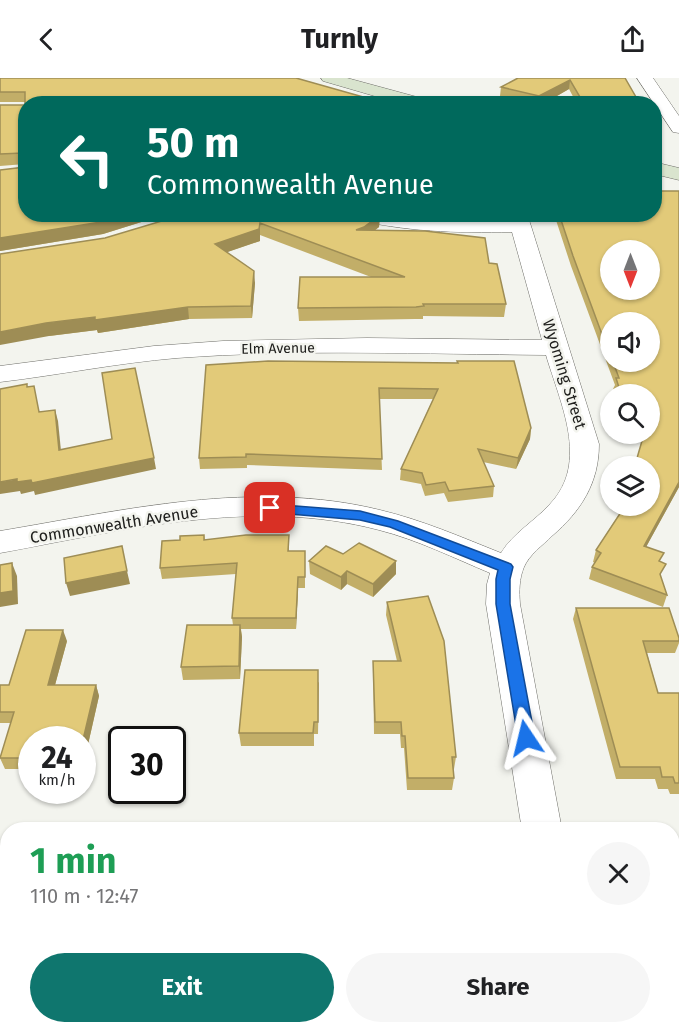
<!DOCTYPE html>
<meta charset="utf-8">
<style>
body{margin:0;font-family:"Fira Sans",sans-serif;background:#f6f6f6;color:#202124;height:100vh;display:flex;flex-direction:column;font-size:22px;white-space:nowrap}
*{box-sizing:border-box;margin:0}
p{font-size:20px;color:#757577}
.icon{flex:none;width:33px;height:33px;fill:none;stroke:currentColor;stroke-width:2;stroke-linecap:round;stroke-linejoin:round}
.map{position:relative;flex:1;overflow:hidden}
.drawer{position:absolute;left:0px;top:744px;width:680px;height:212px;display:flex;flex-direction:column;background:#fff;border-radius:24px 24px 0 0;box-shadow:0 2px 4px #0004}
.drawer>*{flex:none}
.banner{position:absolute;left:18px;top:18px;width:644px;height:126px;border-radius:24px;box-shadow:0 2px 4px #0004;background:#00695c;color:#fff;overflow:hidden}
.needle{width:39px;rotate:180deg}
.fabs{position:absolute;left:600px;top:162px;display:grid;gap:12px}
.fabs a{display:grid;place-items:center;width:60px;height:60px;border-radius:50%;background:#fff;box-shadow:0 2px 4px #0004;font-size:30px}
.speed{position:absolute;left:18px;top:648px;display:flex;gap:12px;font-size:30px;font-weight:700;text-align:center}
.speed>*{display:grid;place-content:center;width:78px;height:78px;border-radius:50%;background:#fff;box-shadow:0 2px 4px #0004;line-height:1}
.speed small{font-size:15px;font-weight:400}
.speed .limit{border:3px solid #111;border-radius:9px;background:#fff;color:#111}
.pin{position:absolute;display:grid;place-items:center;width:51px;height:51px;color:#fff;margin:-26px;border-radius:12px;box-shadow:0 3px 9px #0006}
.me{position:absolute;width:66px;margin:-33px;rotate:350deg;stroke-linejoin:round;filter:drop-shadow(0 0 4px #0008)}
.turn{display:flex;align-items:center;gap:21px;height:126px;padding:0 30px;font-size:27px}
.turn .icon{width:78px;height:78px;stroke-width:2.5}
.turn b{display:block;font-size:42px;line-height:51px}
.round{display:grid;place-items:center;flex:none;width:63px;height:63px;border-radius:32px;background:#f6f6f6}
.overview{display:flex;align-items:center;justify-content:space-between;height:102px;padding:0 30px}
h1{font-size:36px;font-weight:700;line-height:45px;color:#1e9e55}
.button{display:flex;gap:12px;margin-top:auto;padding:12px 30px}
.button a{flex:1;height:69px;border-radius:36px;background:#0f766e;color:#fff;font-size:24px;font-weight:700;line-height:69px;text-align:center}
.button a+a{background:#f6f6f6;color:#202124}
header{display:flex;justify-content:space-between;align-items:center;height:78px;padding:0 30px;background:#fff;font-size:27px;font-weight:700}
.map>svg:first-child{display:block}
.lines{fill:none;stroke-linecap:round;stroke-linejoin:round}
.minor-casing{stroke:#6e6e69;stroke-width:1}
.tertiary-casing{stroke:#6e6e69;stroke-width:1}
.secondary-casing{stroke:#6e6e69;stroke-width:1}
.minor{fill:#fff;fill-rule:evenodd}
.tertiary{fill:#fff;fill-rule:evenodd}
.secondary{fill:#d9e4ce;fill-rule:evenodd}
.wall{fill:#c2ae68;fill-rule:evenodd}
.shaded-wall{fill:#9e8d55}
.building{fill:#e2ca79;stroke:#9e8d55;stroke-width:1.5;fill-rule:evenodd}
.route{fill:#1a73e8;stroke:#114b97;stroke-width:1.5}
.labels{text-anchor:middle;stroke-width:5;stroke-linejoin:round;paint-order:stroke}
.far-street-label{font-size:14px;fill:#20201e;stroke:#f3f4ee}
.street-label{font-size:16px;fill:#20201e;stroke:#f3f4ee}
</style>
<header><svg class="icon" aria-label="back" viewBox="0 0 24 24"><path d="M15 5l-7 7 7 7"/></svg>Turnly<svg class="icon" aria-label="share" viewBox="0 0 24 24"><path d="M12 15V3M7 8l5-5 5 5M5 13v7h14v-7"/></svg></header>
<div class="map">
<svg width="679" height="955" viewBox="0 0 679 955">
<rect width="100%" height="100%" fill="#f3f4ee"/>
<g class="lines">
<g class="minor-casing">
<g id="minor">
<polygon points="637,0 653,0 679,38 679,55 673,54"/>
<path d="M347,136H385L438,142H509L507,136H527L531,148L599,366C599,405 581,433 552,458C543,467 529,477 524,489C519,501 519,513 520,526L562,752H522L486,526L487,506L490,495C454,480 418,462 379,452C254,419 124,452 0,475V453C125,432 254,401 380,432C422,442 461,459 501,475C513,455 535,443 550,426C590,384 560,325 546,277C423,276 299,271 177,280C117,285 59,297 0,304V288L154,268L223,263L367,260L542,262L512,154C457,155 404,154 350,140Z"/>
<polygon points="53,948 101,948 100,955 52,955"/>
</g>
</g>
<g class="tertiary-casing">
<g id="tertiary">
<rect x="0" y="772" width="8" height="42"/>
<rect x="672" y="776" width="7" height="42"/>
</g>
</g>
<g class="secondary-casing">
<g id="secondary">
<polygon points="321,0 347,0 428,22 430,26 402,26 323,3"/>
<polygon points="654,84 679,90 679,102 654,96"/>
</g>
</g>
<use href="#minor" class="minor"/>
<use href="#tertiary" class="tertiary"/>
<use href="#secondary" class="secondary"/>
</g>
<g class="wall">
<polygon points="0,0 296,0 388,26 26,26 26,136 167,136 103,156 0,173 0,92 25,89 25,86 0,88 0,27 25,27 25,24 0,24"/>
<polygon points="518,0 625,0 640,26 577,26 569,11 543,26 528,26 500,18 501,9"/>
<path d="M679,113V409L646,469L661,484V499L667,517L663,529L589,501L592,489L595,485L593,484L596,472L650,388H635L644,356H635H650V316H615L613,311L615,307L571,188L554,136H654ZM610,244L650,284H610Z"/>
<polygon points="185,136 380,137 379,149 375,152 489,185 506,226 504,239 423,238 423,241 415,241 299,243 298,230 371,199 260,157 260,163 227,174 255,205 252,240 189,241 98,255 97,252 49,258 105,160"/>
<polygon points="457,283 531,350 530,361 516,391 483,384 494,408 493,419 448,424 444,415 425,418 421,406 400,402 401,391 433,321 379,321 382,392 247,387 247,390 200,391 199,380 206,287 457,285"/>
<polygon points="204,457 205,462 289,457 289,473 305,473 305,510 298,510 296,551 241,551 242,559 240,601 183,602 181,589 233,547 232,540 236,496 162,501 160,490 180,462"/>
<polygon points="343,476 396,496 373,519 347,506 341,512 310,496 309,483"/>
<polygon points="387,524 456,679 454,691 453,691 454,700 452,712 407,712 404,670 401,670 400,656 374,656 373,583 397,583 386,537"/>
<polygon points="576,530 679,560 679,565 675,575 647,575 658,615 679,615 679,716 670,716 668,711 658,711 655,701 616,701 573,541"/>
<polygon points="67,563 55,607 96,607 99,618 82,693 82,662 32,662 32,691 5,691 0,680 11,645 0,645 0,607 9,607"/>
<polygon points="319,604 318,656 314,656 314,668 241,668 239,655"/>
<polygon points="659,948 672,948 679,955 660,955"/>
</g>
<g class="shaded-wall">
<polygon points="570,2 569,11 543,26 538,26 539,18"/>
<polygon points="126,136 167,136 103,156 0,173 0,160"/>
<polygon points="380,137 379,149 364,161 356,152"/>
<polygon points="260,145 260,163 216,178 215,166"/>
<polygon points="254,193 255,205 252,240 251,228"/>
<polygon points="188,229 189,241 98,255 97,252 49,258 0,267 0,254 46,245"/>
<polygon points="55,332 58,343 62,383 59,372"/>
<polygon points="531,350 530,361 516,391 518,380"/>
<polygon points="154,380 156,391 35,417 34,413 21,416 20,413 0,416 0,404"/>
<polygon points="679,404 679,409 640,480 644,468"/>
<polygon points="396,483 396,496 373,519 373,506"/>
<polygon points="12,485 17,498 18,526 0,529 0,515"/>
<polygon points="127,493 130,506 70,518 66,505"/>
<polygon points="347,493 347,506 341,512 341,499"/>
<polygon points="298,499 298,510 296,551 296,540"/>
<polygon points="240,547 242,559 240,601 239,588"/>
<polygon points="63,552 67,563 52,618 48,607"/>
<polygon points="96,607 99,618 82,693 82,666"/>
</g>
<g class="building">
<polygon points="0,0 296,0 388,26 26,26 26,77 23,75 0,76 0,27 25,27 25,14 0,14"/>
<polygon points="518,0 625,0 640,26 584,26 570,2 539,18 501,9"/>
<polygon points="26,82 26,136 126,136 101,144 0,160 0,92 25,89"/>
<path d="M654,113H679V404L644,468L664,475L659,483L666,486L660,496L667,517L592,489L601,475L596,472L625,428H650V388H640L635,387L644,356H650V316H621L616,300H619L613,284H650V244H610V278L573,178L559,136H654ZM610,172H650V212H610Z"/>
<polygon points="185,136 379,136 380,137 364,149 356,152 425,153 485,160 489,185 497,186 506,226 423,226 424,228 416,229 298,230 300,199 405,199 260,145 259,151 215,166 254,193 251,228 188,229 95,242 95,239 46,245 0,254 0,176 105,160"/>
<polygon points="268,283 458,285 457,283 514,283 531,350 518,380 478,371 494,408 449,413 445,404 426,407 422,395 401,391 438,311 379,310 382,381 246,376 246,379 199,380 206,287"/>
<polygon points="135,290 154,380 32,405 31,402 17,404 17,401 0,404 0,311 27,306 27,309 34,308 39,334 55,332 59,372 112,361 102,295"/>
<polygon points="204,457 204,462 246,457 289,457 288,473 305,473 305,499 298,499 296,540 232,540 237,485 160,490 162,463 180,462 180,458"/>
<polygon points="359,465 396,483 373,506 347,493 341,499 309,483 326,468 343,476"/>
<polygon points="122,468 127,493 66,505 64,480"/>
<polygon points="12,485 13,513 0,515 0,487"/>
<polygon points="428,518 444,563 456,679 452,679 454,700 408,700 405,658 402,658 401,644 375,644 373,583 401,583 387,524"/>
<polygon points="576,530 669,530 679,560 679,563 643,563 658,615 679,615 679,705 675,705 673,699 662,699 660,689 620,689"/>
<polygon points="187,547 240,547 239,588 181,589"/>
<polygon points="26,552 63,552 48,607 96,607 82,666 82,662 32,662 32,680 0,680 14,634 0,634 0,607 9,607"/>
<polygon points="245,592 318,592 318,644 314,644 313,655 239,655"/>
<polygon points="672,895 679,895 679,955 669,955 667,948 672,948"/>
<polygon points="182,948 432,948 433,955 182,955"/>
</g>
<polygon class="route" points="270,426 360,433 398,443 511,486 513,489 510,501 510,526 535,660 532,665 526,667 521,665 518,660 496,526 496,501 498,492 390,449 360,442 266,434 264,430 266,427"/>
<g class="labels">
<g class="far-street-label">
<text transform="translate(278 270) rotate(-1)" y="5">Elm Avenue</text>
</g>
<g class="street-label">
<text transform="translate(565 296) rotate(73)" y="6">Wyoming Street</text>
<text transform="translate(114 446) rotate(-9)" y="6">Commonwealth Avenue</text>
</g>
</g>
</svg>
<div class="fabs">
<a><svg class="needle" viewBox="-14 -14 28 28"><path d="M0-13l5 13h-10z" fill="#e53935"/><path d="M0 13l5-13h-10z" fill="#757577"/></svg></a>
<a><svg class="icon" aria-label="sound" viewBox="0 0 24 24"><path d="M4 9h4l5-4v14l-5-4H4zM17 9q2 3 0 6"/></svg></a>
<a><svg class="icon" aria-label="search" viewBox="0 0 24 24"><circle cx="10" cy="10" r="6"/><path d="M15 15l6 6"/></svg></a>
<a><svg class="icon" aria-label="layers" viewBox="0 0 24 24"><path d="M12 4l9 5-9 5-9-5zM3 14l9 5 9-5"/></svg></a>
</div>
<div class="speed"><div>24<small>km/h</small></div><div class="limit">30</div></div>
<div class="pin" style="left:270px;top:430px;background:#d93025"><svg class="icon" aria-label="arrive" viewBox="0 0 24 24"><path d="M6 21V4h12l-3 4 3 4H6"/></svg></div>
<svg class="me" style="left:526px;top:660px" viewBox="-20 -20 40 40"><path d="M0-17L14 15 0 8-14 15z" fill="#1a73e8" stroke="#fff" stroke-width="4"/></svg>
<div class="banner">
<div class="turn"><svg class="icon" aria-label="left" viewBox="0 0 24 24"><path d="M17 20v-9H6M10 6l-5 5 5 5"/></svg><div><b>50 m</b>Commonwealth Avenue</div></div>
</div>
<section class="drawer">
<div class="overview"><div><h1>1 min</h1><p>110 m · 12:47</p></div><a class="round"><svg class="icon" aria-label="close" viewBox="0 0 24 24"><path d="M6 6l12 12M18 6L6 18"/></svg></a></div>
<div class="button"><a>Exit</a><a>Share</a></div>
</section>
</div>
